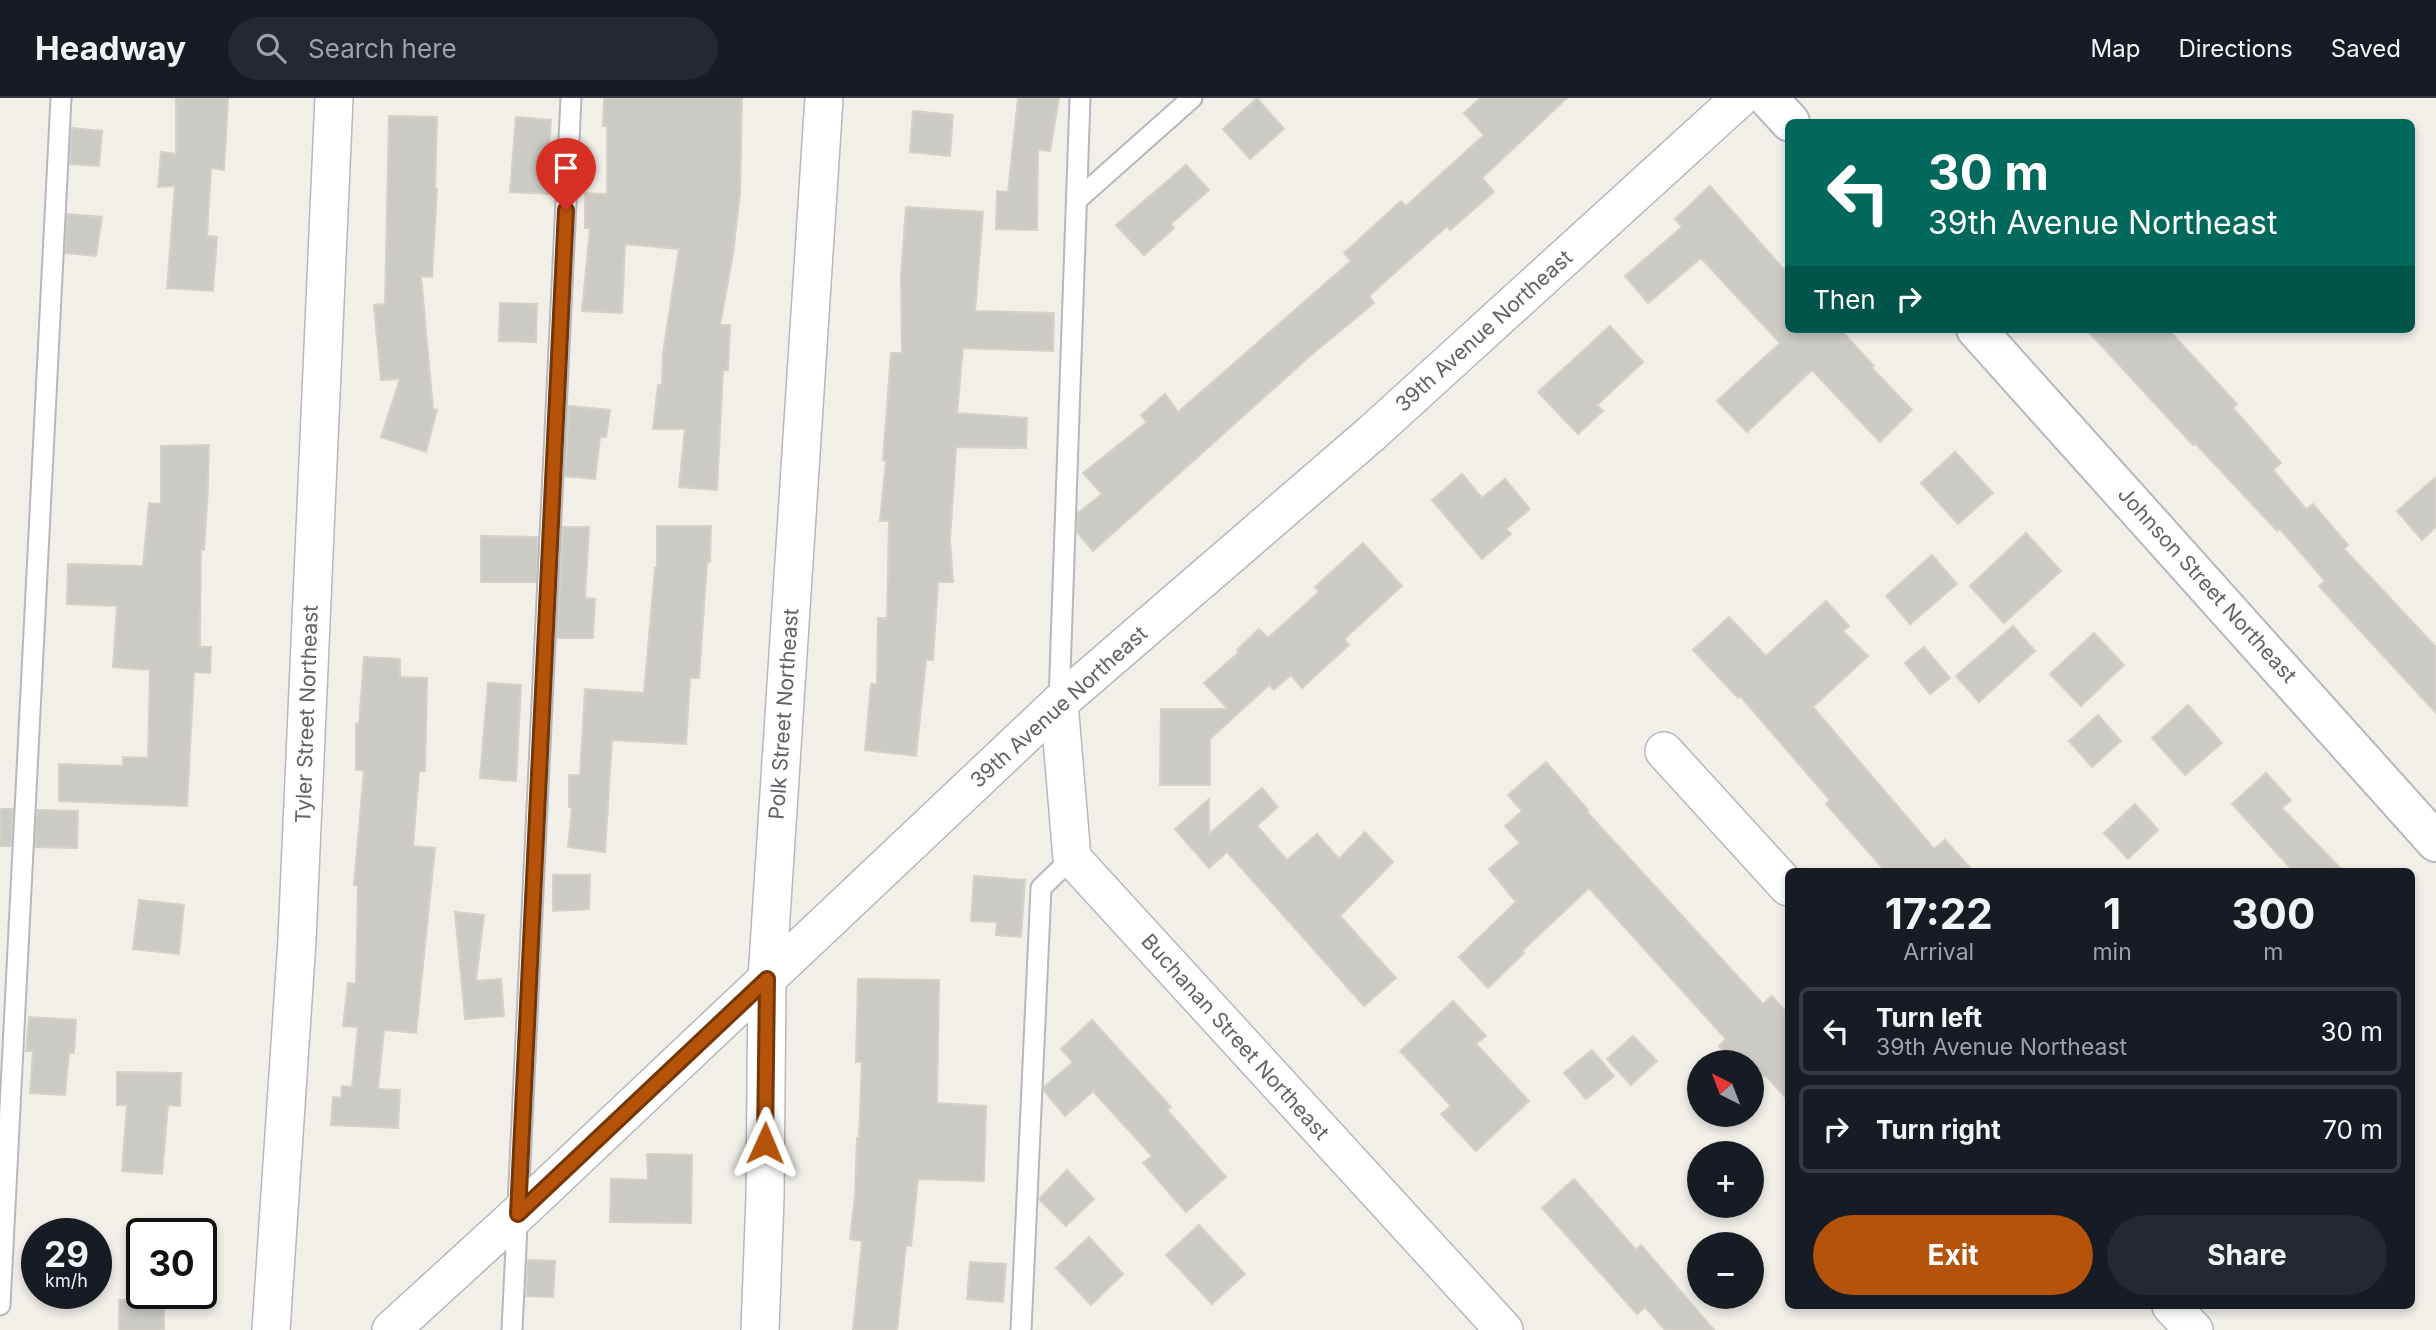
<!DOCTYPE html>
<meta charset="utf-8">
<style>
body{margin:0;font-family:Inter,sans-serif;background:#242831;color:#f1f3f6;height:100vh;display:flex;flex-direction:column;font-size:26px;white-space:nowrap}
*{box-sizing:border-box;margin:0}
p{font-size:23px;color:#9ea1a6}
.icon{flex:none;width:38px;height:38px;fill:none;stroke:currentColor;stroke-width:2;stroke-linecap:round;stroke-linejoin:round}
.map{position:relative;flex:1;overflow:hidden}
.panel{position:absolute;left:1785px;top:770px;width:630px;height:441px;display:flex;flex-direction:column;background:#171b24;border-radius:10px;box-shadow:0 4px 10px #0003}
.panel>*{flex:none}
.top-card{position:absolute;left:1785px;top:21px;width:630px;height:214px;border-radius:10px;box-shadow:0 4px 10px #0003;background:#00695c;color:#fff;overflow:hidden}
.needle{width:46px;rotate:318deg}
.fabs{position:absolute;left:1687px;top:952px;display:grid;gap:14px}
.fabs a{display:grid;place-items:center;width:77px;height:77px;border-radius:50%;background:#171b24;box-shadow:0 4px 10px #0003;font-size:35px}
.speed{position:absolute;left:21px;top:1120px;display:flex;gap:14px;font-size:35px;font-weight:700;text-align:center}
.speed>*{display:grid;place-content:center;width:91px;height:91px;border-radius:50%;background:#171b24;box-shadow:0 4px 10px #0003;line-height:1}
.speed small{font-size:18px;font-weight:400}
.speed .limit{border:4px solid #111;border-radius:10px;background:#fff;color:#111}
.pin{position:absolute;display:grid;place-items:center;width:60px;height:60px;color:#fff;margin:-72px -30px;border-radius:50% 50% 50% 0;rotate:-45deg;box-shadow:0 0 7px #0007}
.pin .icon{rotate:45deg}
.me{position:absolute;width:77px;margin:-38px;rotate:1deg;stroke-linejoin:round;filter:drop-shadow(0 0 5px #0008)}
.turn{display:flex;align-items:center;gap:24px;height:147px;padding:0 28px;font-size:32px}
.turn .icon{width:91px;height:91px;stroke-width:2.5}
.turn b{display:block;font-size:49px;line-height:60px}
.then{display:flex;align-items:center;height:66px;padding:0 28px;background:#0003;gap:14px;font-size:26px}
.eta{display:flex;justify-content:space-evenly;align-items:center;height:119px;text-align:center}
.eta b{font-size:42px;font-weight:700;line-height:49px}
.cta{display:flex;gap:14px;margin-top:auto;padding:14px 28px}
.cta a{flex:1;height:80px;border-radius:42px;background:#b45309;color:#fff;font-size:28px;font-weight:700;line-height:80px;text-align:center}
.cta a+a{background:#242831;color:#f1f3f6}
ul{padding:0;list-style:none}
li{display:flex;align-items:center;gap:21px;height:88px;margin:0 14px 10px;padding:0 14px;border:4px solid #363941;border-radius:10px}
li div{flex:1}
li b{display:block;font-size:26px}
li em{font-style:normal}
header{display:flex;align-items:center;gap:42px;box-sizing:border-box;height:98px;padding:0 35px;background:#171b24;border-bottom:2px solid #363941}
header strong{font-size:33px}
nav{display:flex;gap:38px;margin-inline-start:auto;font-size:24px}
.search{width:490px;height:63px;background:#242831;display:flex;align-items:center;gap:18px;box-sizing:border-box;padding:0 24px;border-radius:38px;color:#9ea1a6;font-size:26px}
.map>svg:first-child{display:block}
.building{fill:#cccac5;stroke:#d6d1c6;stroke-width:2}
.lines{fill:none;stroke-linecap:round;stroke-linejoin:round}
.service-casing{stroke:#b5b8bc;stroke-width:23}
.minor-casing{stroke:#b5b8bc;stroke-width:40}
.tertiary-casing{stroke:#b5b8bc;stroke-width:42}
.service{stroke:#fff;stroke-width:19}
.minor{stroke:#fff;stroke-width:37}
.tertiary{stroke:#fff;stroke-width:38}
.route-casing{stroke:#753606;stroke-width:18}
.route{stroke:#b45309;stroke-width:12}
.labels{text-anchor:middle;stroke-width:5;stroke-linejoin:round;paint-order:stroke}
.street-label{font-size:21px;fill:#5f6368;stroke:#fff}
</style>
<header>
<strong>Headway</strong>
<div class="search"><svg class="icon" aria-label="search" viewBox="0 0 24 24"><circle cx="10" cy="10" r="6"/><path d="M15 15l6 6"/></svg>Search here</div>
<nav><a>Map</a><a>Directions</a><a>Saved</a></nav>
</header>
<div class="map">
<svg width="2436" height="1232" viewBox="0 0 2436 1232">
<rect width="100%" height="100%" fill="#f1efe8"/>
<g class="building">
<polygon points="176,0 228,0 224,72 211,70 207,138 217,139 213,193 167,190 175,88 158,89 161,54 176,56"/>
<polygon points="604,0 742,0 740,95 733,156 720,227 730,227 728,272 723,272 717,392 679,389 685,331 653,331 658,287 662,287 663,255 679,151 625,146 622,215 582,213 590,130 585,130 585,95 607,96 607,28 603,28"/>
<polygon points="1018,0 1059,0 1050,53 1038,52 1037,132 996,131 997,93 1008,94"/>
<polygon points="1257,0 1284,31 1250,61 1223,31"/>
<polygon points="1480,0 1567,0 1482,80 1494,94 1450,132 1447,128 1369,198 1374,205 1310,258 1093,453 1077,434 1078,415 1102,396 1083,375 1147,324 1141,317 1165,296 1178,314 1351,163 1344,155 1401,103 1406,108 1484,37 1464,15"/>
<polygon points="913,13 953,17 950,58 910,54"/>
<polygon points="389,18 437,19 435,91 437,91 432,179 421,178 433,311 437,312 426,354 381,339 400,281 381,282 374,207 385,206"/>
<polygon points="516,19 551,22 548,65 549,65 549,96 510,94"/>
<polygon points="72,30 102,33 99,68 70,66"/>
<polygon points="1186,67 1209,92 1171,126 1174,130 1144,157 1116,127"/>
<polygon points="1710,88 1788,176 1788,231 1840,231 1874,268 1872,270 1912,312 1880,344 1812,272 1747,334 1717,303 1780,245 1701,160 1648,205 1625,178 1682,129 1675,121"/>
<polygon points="906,109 983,114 975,213 1054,215 1053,253 963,250 957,315 1027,320 1026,350 956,349 950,442 953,484 938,484 933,562 926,562 916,658 865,652 871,586 877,586 878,520 887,520 889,423 880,423 886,362 883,362 891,255 902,255 901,178"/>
<polygon points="67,116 102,119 96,158 65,155"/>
<polygon points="500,205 537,206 536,244 499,243"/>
<polygon points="1610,228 1643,264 1597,307 1603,313 1578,336 1538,294"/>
<polygon points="2086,231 2168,231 2237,306 2233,310 2281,365 2273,372 2306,411 2313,406 2348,447 2344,451 2436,549 2436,615 2319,488 2325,483 2280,431 2277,433 2195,345 2193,347"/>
<polygon points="569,308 610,312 606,339 600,339 595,381 565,378"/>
<polygon points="209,347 208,390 204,452 201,452 200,532 200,549 211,549 210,575 194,574 187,708 59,703 59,666 123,668 123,659 148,660 150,572 113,569 117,508 67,506 68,466 143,468 149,405 161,406 161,348"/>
<polygon points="1955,354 1993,395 1958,426 1921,385"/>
<polygon points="1462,376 1482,400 1505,381 1530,411 1506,431 1511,436 1482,461 1432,402"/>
<polygon points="2436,379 2436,429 2422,442 2397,413"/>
<polygon points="657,428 711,428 710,464 707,464 699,580 690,580 686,646 612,642 605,754 568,749 572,709 569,709 569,677 580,677 585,591 644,595 655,470 657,470"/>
<polygon points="563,429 589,429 585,500 595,501 593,540 557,540"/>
<polygon points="2026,435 2061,473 2004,525 1970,488"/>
<polygon points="481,438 538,439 536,484 481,484"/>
<polygon points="1363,445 1402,488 1344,541 1349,547 1302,590 1291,577 1274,592 1269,587 1210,641 1210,687 1160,687 1161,611 1228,611 1204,585 1239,554 1237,552 1259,531 1268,540 1319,494 1315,489"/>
<polygon points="1932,457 1957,486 1910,526 1886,498"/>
<polygon points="1826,503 1849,528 1843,533 1868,558 1813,609 1934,751 1945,742 1974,774 1886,774 1826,706 1830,702 1740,598 1738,600 1693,552 1729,519 1766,558"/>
<polygon points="2013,528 2035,553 1979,604 1956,578"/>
<polygon points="2094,535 2124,567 2081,608 2050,576"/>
<polygon points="1924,549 1950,580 1930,596 1905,565"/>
<polygon points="364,559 400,561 400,579 427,580 425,673 419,673 413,748 435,750 416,935 384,932 378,991 400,992 398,1030 331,1027 333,999 341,1000 342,988 352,989 358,929 343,928 348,885 356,886 358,787 354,787 364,672 356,672 356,626 359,626"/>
<polygon points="488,585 521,587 516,683 480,680"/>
<polygon points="2188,607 2222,645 2185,677 2152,640"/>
<polygon points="2098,617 2121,643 2092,669 2069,643"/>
<polygon points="1546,664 1588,712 1587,714 1763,906 1772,898 1788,916 1788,1002 1765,977 1752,990 1752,964 1734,964 1719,948 1726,941 1589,790 1522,853 1524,855 1488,890 1459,859 1516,804 1489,771 1520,745 1505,728 1522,713 1508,697"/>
<polygon points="2266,675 2291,702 2282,710 2344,774 2294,774 2232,706"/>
<polygon points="1262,690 1278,709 1257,728 1287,762 1317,736 1339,761 1365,734 1393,764 1340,818 1396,880 1364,908 1227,754 1209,770 1175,731 1209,701 1209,736"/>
<polygon points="2135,706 2158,732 2128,761 2104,735"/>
<polygon points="0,711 13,711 11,748 0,748"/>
<polygon points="37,712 78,713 77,750 35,749"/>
<polygon points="553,777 590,777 589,811 553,813"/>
<polygon points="974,778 1025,782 1021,839 996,837 997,824 971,823"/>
<polygon points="139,802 184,807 179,856 133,851"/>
<polygon points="455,814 484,817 476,883 501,881 504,918 465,921"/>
<polygon points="858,881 939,882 937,1005 986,1008 984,1083 918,1081 911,1148 906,1147 897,1232 853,1232 862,1143 850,1141 855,1097 857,1040 859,1040 862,964 856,964"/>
<polygon points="1453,903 1486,938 1476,946 1529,1003 1476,1053 1441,1016 1451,1008 1400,953"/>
<polygon points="29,919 76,922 74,955 69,955 65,997 30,995 33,953 26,953"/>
<polygon points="1092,922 1171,1009 1167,1012 1226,1079 1186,1114 1143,1065 1152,1058 1093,993 1065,1018 1044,993 1044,989 1073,964 1061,951"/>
<polygon points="1633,938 1657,963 1631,987 1607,961"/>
<polygon points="1592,952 1614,978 1586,1001 1564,975"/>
<polygon points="117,974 181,975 180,1008 168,1007 162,1076 122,1073 127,1007 117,1007"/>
<polygon points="647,1056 692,1057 691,1125 610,1124 611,1081 648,1082"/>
<polygon points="1067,1072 1094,1101 1066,1128 1039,1101"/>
<polygon points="1574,1081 1636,1152 1641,1147 1714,1232 1665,1232 1645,1209 1637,1216 1542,1110"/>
<polygon points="1199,1127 1245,1176 1212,1206 1166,1157"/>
<polygon points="1089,1139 1123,1176 1091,1207 1056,1170"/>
<polygon points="528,1162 555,1163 553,1199 526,1198"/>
<polygon points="970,1164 1006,1166 1003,1204 967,1201"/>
<rect x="119" y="1202" width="45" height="30"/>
</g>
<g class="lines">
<g class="service-casing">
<g id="service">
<polyline points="1077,102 1192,0"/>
<polyline points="1059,604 1080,0"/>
<polyline points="0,1207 61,0"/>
<polyline points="512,1232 571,0"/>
<polyline points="1021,1232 1041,790 1072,760"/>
</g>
</g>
<g class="minor-casing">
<g id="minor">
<polyline points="1059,605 1072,760 1504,1232"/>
<polyline points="1664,653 1788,789"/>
<polyline points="2171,1208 2194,1232"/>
<polyline points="271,1232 297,842 334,0"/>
<polyline points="391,1232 518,1116 1059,605 1372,335 1740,0"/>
<polyline points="760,1232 765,1099 767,881 824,0"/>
</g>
</g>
<g class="tertiary-casing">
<g id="tertiary">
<polyline points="1768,0 1790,24"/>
<polyline points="1976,231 2436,744"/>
</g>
</g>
<use href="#service" class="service"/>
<use href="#minor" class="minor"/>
<use href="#tertiary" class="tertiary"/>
</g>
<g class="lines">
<g class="route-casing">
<polyline id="route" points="566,112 518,1116 767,881 765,1045"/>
</g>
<use href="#route" class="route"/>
</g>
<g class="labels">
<g class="street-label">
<text transform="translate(1484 233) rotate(-42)" y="7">39th Avenue Northeast</text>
<text transform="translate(2207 487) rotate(48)" y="7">Johnson Street Northeast</text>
<text transform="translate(1059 609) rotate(-42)" y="7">39th Avenue Northeast</text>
<text transform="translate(307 616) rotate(-88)" y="7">Tyler Street Northeast</text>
<text transform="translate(784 616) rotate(-86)" y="7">Polk Street Northeast</text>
<text transform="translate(1235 939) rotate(48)" y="7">Buchanan Street Northeast</text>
</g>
</g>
</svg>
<div class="fabs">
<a><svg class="needle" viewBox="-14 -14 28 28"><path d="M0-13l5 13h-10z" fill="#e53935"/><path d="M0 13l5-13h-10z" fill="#9ea1a6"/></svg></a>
<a>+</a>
<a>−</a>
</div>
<div class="speed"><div>29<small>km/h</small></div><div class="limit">30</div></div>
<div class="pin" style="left:566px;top:112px;background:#d93025"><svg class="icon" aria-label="arrive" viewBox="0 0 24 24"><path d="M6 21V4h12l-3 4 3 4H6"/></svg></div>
<svg class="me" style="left:765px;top:1045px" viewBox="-20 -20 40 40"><path d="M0-17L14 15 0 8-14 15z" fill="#b45309" stroke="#fff" stroke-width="4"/></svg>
<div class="top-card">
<div class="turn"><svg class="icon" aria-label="left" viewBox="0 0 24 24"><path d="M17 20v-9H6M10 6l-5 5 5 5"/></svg><div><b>30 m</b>39th Avenue Northeast</div></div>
<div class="then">Then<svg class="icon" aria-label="right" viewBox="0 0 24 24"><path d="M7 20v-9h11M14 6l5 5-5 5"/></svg></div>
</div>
<section class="panel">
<div class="eta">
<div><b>17:22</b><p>Arrival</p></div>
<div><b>1</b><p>min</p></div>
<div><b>300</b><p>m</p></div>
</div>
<ul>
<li><svg class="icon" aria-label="left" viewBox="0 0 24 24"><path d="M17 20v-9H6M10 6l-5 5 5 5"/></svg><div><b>Turn left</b><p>39th Avenue Northeast</p></div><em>30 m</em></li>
<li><svg class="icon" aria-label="right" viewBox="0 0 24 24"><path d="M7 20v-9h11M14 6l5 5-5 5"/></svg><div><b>Turn right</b></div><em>70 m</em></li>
</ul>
<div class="cta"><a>Exit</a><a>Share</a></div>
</section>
</div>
